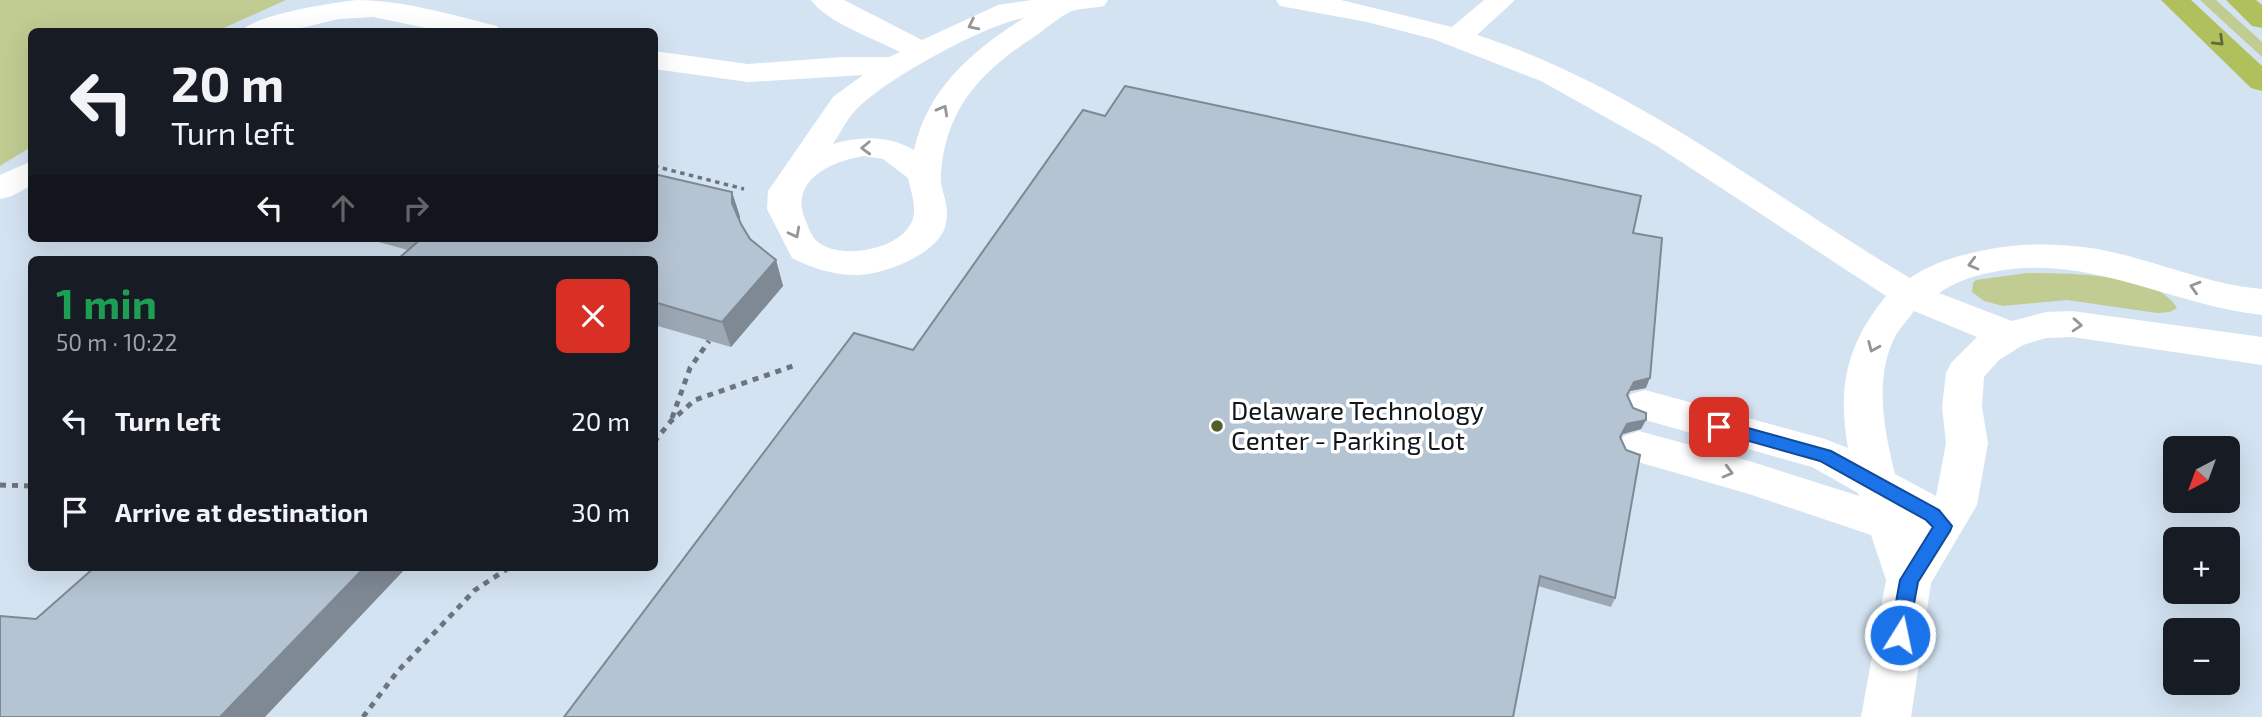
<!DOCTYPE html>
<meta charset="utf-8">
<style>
body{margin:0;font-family:"Exo 2",sans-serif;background:#20242c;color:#f1f3f6;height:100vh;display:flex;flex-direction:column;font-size:26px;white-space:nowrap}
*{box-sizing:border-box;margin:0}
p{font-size:23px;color:#9ea1a6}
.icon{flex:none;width:38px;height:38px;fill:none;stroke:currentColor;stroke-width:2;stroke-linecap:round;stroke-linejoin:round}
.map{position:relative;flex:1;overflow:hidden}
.panel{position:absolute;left:28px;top:256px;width:630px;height:315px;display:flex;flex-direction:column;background:#171b24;border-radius:10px;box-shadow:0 7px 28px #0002}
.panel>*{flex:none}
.top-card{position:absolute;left:28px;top:28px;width:630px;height:214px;border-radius:10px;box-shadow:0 7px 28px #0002;background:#171b24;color:#f1f3f6;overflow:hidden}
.needle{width:46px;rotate:221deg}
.tools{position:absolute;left:2163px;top:436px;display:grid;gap:14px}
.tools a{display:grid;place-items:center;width:77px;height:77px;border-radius:10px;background:#171b24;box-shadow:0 7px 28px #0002;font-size:35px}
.pin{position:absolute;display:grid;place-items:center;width:60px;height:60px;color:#fff;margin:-30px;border-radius:14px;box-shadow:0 4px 10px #0006}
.me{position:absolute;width:77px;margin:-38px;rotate:10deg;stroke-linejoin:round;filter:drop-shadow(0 0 5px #0008)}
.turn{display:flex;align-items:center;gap:24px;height:147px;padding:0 28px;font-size:32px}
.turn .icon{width:91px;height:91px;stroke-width:2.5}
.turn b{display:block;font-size:49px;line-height:60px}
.lanes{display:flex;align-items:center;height:66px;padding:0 28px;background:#0003;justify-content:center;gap:35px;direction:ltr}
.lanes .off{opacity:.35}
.round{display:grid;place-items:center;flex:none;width:74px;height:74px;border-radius:10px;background:#20242c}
.summary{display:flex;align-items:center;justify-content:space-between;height:119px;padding:0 28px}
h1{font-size:42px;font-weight:700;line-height:52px;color:#1e9e55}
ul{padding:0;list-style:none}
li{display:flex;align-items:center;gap:21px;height:91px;padding:0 28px}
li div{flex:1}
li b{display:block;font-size:26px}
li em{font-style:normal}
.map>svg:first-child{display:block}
.green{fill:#c1cc93}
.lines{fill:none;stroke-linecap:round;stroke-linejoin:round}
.path-far1{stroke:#6c757f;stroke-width:3.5;stroke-dasharray:4.5 4.5;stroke-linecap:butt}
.path{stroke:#6c757f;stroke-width:5;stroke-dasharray:6 6;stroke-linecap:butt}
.minor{fill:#fff;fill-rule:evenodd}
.highway{fill:#afc05c;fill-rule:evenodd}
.wall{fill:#9ca9b5}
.shaded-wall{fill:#7f8994}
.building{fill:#b5c4d3;stroke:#7f8994;stroke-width:2}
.oneway{stroke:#949698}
.oneway2{stroke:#606b3c}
.route{fill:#1a73e8;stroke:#114b97;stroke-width:2}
.poi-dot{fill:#545d2c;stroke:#fff;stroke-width:2.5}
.labels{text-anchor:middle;stroke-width:7;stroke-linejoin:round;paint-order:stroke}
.poi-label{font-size:26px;fill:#11161b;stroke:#fff;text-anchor:start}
</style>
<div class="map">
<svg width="2262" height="717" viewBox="0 0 2262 717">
<rect width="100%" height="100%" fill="#d4e3f2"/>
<g class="green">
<polygon points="0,0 286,0 217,31 32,32 31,147 0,166"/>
<polygon points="2200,0 2216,0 2262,42 2262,57"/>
<path d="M2027,273C2061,273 2160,273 2177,308L2170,312L2157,313L2067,300L2003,306L1984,301L1972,292L1973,283L1976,280Z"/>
</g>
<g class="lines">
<polyline class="path-far1" points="654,166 744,189"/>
<g class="path">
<polyline points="672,418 690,368 709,341"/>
<polyline points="654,442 671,421 695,400 793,366"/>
<polyline points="0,485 32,486"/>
<polyline points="363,717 397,672 475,590 510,567"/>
</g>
<g class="minor">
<path d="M356,0C403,0 452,15 497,26L501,32H445L373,17L339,19L284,32H241C253,14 334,3 356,0Z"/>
<path d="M811,0H844L922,40L998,5L1032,0H1108L1104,6C1094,8 1082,8 1072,11C1060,16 1048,27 1037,35C984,69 946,106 941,173C939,194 953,205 944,230C933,256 879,277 852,275C830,274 812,268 792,258L767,209L768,191L833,97L863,75L748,82L654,69V51L748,64L843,57H889L900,52C875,39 826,22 811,0ZM1024,18C972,51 928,88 914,150C888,135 860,136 833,144C840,133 846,121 854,112C878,83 987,23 1024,18ZM864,156L883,159L908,178C911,193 919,211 910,225C896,250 840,260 818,242C811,237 808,226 805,219C789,180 832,161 864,156Z"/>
<path d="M1276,0H1341L1452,27L1484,0H1515L1477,35C1636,86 1768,194 1910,278C1932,263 1959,255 1985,250C2020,243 2055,243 2091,248C2149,257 2203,284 2262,289V315C2170,305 2088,253 1994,272C1975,275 1955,282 1939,293L2012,321L2046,312L2072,311L2262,337V365L2072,337L2046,338L2023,345L1999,360L1984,377L1982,407L1988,443L1977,505L1931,583L1911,717H1861L1886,580L1871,535L1749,494L1624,458L1618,447L1624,436L1639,431L1749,461L1859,496L1858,493L1812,467L1631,416L1625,405L1631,394L1645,390L1825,439L1848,448C1837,386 1847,344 1886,296L1657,146L1541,81L1433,39L1367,22L1280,6ZM1914,311L1977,337L1951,363L1946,373L1942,407L1946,443L1936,496L1895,474C1884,430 1873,375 1897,333C1902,326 1909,318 1914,311Z"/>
<polygon points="32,161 32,185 12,196 0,199 0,175"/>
</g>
<g class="highway">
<polygon points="2161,0 2191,0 2262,66 2262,91 2251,88"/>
<polygon points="2226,0 2256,0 2262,5 2262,28 2252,26"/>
</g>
</g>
<g class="wall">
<polygon points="1105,116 1633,233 1646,388 1630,391 1627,396 1633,408 1646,420 1641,429 1623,434 1620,438 1615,598 1611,607 1538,586 913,350"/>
<polygon points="732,192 740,217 740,222 750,239 776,260 783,286 731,347 654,325 654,259 408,250 364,238 654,238"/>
</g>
<g class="shaded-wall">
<polygon points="732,192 740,217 740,228 732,203"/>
<polygon points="776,260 783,286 731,347 722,322"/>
<polygon points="1650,378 1646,388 1630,391 1623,404 1634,382"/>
<polygon points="1646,420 1641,429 1623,434 1616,446 1627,424"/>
<polygon points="365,567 407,567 265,717 220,717"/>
</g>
<g class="building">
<polygon points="1125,86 1641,196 1633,233 1662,238 1650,378 1634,382 1627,395 1633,408 1646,413 1646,420 1627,424 1620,437 1626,450 1640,455 1615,598 1540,576 1513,717 564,717 854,333 913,350 1083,110 1105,116"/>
<polygon points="654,174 732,192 732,203 741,224 750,239 776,260 722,322 654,302 654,259 398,259 422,238 654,238"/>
<polygon points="95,567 365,567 220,717 0,717 0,616 36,619"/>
</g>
<defs><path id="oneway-chevron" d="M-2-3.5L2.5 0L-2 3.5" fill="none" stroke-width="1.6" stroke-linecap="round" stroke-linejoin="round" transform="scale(1.75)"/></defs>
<g class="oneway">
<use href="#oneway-chevron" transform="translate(973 25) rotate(154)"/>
<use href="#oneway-chevron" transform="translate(943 110) rotate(-61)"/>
<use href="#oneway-chevron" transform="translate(866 148) rotate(178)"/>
<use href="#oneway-chevron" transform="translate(795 233) rotate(62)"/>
<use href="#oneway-chevron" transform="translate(1973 264) rotate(165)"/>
<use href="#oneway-chevron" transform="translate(2195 287) rotate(-163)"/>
<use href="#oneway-chevron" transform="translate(2077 325) rotate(4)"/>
<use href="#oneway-chevron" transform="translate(1873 347) rotate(113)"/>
<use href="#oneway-chevron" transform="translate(1728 472) rotate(15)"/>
</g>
<use class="oneway2" href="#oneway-chevron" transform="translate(2219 41) rotate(44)"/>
<polygon class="route" points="1719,420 1831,451 1939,510 1952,526 1950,531 1918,582 1907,641 1900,643 1893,641 1890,635 1900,580 1933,527 1926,520 1820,461 1713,431 1710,427"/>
<circle class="poi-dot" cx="1217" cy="426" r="7"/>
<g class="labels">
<g class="poi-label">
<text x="1231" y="420">Delaware Technology<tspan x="1231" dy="30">Center - Parking Lot</tspan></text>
</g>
</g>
</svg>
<div class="tools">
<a><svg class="needle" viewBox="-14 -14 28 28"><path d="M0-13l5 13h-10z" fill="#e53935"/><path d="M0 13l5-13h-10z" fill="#9ea1a6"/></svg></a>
<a>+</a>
<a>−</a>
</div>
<div class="pin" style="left:1719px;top:427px;background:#d93025"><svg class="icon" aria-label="arrive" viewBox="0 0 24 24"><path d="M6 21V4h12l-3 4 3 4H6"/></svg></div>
<svg class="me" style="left:1900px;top:635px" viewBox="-20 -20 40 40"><circle r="17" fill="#1a73e8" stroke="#fff" stroke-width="3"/><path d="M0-11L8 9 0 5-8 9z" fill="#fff"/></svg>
<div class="top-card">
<div class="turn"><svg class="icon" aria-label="left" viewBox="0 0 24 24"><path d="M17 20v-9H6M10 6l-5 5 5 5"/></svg><div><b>20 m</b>Turn left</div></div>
<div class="lanes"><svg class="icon" aria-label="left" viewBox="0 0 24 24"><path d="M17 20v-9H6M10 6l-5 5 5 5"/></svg><svg class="icon off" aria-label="ahead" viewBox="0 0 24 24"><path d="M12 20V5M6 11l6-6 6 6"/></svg><svg class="icon off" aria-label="right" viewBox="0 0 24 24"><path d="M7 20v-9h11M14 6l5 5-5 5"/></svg></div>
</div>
<section class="panel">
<div class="summary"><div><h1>1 min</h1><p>50 m · 10:22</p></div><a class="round" style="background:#d93025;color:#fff"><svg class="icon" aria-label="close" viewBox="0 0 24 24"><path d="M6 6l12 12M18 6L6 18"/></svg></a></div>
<ul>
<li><svg class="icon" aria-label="left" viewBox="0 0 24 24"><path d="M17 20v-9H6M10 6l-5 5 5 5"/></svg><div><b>Turn left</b></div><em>20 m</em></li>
<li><svg class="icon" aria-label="arrive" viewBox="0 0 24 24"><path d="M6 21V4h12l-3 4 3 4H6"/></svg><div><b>Arrive at destination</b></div><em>30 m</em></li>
</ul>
</section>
</div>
